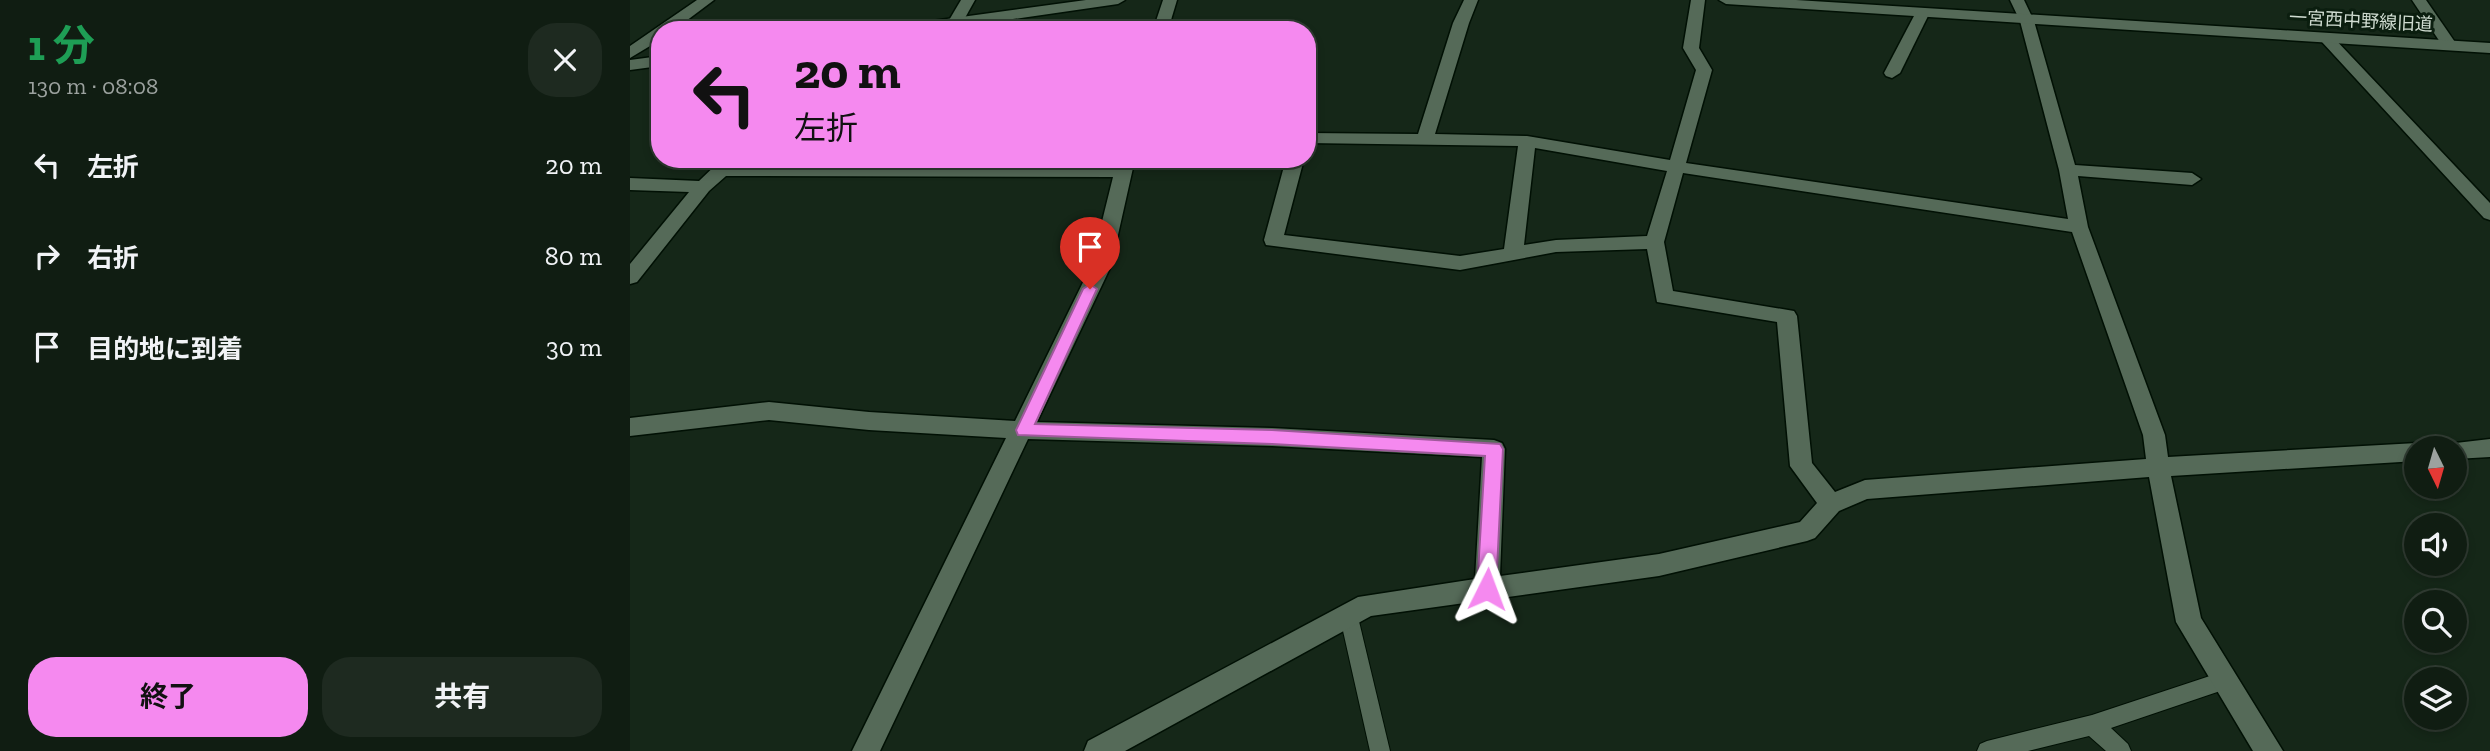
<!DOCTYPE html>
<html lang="ja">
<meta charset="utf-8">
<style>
body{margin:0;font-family:"Zilla Slab","Noto Sans JP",serif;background:#1e2a20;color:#f1f3f6;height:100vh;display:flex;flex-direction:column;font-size:26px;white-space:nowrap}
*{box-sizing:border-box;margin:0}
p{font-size:23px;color:#9ca29f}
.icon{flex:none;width:38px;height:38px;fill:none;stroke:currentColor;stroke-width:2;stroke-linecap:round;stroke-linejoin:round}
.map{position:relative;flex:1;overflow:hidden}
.panel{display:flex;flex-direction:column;background:#101d12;width:630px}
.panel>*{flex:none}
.guide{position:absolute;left:21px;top:21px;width:665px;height:147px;border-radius:28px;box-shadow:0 4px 10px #0003,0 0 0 2px #303b32;background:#f589ef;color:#111;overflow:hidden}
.needle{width:46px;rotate:175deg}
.buttons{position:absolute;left:1774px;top:436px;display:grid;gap:14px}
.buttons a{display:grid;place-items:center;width:63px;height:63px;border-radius:50%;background:#101d12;box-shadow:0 4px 10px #0003,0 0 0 2px #303b32;font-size:35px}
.pin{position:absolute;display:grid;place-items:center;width:60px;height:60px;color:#fff;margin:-72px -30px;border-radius:50% 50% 50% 0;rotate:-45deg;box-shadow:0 0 7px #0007}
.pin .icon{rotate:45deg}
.me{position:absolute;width:77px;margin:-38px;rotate:3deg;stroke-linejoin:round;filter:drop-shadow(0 0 5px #0008)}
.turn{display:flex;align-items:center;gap:24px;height:147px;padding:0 28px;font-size:32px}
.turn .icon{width:91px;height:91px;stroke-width:2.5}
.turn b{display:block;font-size:49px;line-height:60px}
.round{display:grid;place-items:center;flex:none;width:74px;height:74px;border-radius:28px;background:#1e2a20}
.summary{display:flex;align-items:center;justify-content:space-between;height:119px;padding:0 28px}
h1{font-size:42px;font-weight:700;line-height:52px;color:#1e9e55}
.action{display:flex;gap:14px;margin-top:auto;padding:14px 28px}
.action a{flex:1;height:80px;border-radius:28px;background:#f589ef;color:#111;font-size:28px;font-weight:700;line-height:80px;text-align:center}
.action a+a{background:#1e2a20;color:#f1f3f6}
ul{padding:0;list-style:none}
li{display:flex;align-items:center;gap:21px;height:91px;padding:0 28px}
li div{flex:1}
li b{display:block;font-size:26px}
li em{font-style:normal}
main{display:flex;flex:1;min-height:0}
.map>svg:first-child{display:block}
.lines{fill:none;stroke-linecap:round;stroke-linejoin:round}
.service-casing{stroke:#011004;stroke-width:2}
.minor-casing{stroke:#011004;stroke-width:3}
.tertiary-casing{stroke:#011004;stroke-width:3}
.service{fill:#556a58;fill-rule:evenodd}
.minor{fill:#556a58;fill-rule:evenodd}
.tertiary{fill:#556a58;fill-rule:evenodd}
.route{fill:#f589ef;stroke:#9f599b;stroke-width:2}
.labels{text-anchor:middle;stroke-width:6;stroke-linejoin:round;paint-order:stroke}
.far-street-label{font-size:18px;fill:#cfdbd0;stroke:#0b1e0f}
</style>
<main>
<section class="panel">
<div class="summary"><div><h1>1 分</h1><p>130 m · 08:08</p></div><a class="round"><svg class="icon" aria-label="close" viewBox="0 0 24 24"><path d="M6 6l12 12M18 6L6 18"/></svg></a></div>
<ul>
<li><svg class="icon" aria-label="left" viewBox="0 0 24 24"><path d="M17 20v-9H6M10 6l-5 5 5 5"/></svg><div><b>左折</b></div><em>20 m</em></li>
<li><svg class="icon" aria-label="right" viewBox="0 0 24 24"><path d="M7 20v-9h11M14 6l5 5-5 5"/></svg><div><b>右折</b></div><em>80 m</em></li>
<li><svg class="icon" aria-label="arrive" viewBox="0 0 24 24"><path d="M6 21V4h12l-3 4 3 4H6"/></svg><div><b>目的地に到着</b></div><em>30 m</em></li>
</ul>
<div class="action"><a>終了</a><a>共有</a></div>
</section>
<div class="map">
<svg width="1860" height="751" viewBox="0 0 1860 751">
<rect width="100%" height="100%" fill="#152718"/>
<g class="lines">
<g class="service-casing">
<g id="service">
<polygon points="718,604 725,607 727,613 760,751 740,751 709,613 711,607"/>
<polygon points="1595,671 1602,673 1605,680 1602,687 1481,728 1498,744 1501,751 1476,751 1459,736 1398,751 1347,751 1350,744 1357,741 1462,715"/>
</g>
</g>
<g class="minor-casing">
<g id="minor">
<polygon points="331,0 345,0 331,25 321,25 318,22"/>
<polygon points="533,0 547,0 538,30 523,30"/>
<path d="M834,0H848L839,23L805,134L897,136L1040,160L1066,70L1053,48L1061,0H1075L1069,48L1082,70L1056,163L1438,219L1429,170L1390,21L1380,0H1394L1404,21L1445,165L1562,173L1571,179L1562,185L1448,176L1458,227L1535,435L1538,457L1787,443L1796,448H1787V461L1541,476L1571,618L1653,751H1623L1546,622L1519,477L1237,499L1209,511L1185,538L1177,541L1029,576L741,616L495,751H454L458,741L728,597L845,579L852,457L642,446L398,439L250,751H222L376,438L239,430L139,420L0,436V418L139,402L239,412L385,421L461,266L483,177L96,176L79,191L7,282L0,284V264L59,192L0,190V178L69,181L92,159H110L108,164L486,165L487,159H505L481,266L407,422L642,428L864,440L872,443L875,449L870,576L1029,554L1170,522L1187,503L1160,466L1147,322L1027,302L1017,249L926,252L830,270L636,245L634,240L656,159H674L654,235L830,256L874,249L888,146L677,143V133L788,134L823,23ZM905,148L1037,171L1017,236L926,240L894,245ZM1053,173L1442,232L1513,435L1516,459L1235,480L1205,492L1182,463L1167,316L1164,311L1043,291L1034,242Z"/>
<polygon points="1782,0 1796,0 1827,45 1824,48 1814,48"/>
<polygon points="1292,10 1299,14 1270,73 1262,78 1256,76 1254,73 1285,14"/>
<polygon points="1697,34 1702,36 1860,203 1860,220 1854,218 1692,42 1689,39 1692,36"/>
<polygon points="1860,439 1860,457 1825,459 1825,448 1815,448 1817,444"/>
</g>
</g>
<g class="tertiary-casing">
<g id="tertiary">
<polygon points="67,0 84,0 44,30 30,30 30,40 0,58 0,46"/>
<polygon points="456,0 495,0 488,4 307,30 266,30 273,25"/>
<polygon points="1089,0 1166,0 1860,43 1860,53 1096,4"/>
<polygon points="30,56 30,66 0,70 0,60"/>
</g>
</g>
<use href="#service" class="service"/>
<use href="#minor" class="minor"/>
<use href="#tertiary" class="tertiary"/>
</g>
<polygon class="route" points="460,284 467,289 405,424 642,430 870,444 873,449 866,589 863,594 857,597 850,594 847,589 855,456 642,444 388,435 386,430 453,289"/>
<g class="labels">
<g class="far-street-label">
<text transform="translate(1731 21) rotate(3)" y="6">一宮西中野線旧道</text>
</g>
</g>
</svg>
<div class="buttons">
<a><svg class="needle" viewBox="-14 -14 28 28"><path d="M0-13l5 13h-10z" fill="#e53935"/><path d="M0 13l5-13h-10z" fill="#9ca29f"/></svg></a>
<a><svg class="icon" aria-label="sound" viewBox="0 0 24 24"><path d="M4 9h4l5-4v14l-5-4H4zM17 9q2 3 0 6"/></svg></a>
<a><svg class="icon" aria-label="search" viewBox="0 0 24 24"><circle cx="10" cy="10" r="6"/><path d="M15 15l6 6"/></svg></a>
<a><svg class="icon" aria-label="layers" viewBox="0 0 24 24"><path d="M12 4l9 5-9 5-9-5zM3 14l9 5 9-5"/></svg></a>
</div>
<div class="pin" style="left:460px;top:289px;background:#d93025"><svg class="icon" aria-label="arrive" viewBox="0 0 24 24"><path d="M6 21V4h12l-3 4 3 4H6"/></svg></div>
<svg class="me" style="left:857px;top:589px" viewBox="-20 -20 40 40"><path d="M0-17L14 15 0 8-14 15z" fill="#f589ef" stroke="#fff" stroke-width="4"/></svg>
<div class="guide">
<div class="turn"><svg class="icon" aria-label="left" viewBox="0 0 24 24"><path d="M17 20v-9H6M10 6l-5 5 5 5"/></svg><div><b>20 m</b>左折</div></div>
</div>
</div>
</main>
